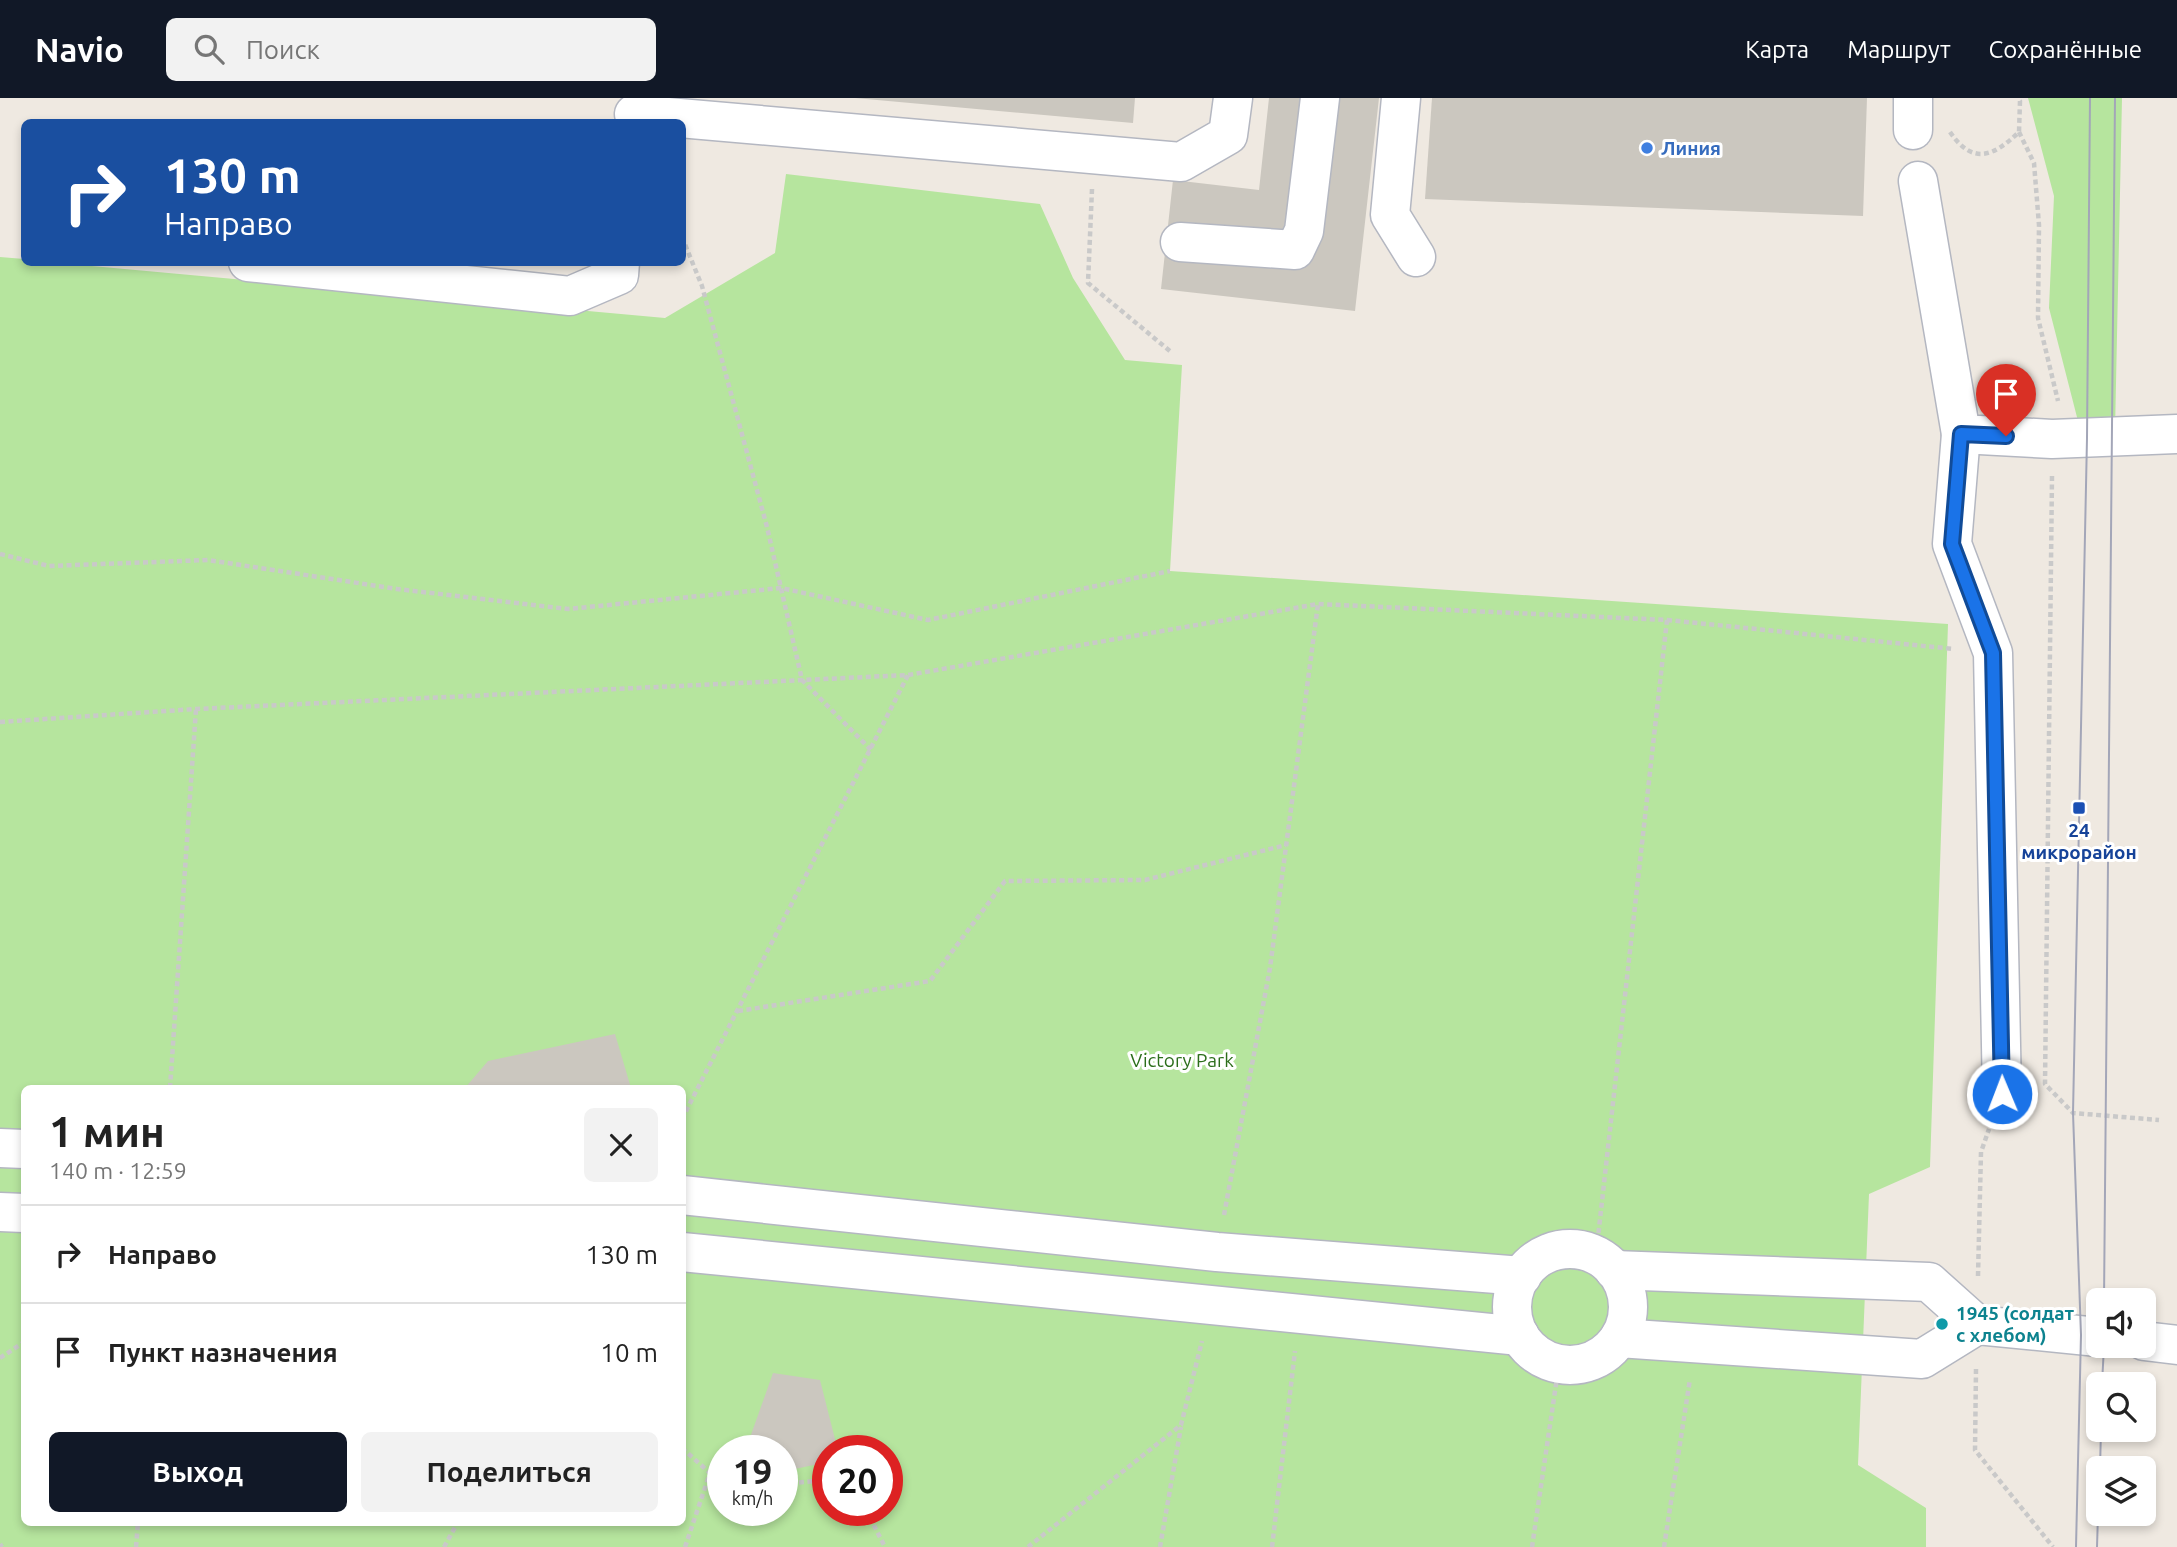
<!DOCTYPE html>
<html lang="ru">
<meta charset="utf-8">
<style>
body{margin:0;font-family:Ubuntu,sans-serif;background:#f2f2f2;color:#222;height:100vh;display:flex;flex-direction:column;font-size:26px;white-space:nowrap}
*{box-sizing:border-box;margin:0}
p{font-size:23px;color:#767676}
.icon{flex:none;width:38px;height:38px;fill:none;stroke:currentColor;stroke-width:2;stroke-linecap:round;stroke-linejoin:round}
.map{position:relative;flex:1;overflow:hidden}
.sheet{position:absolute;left:21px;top:987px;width:665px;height:441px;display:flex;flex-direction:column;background:#fff;border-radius:10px;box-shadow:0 4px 10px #0003}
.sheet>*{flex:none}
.top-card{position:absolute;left:21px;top:21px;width:665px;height:147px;border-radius:10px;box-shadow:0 4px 10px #0003;background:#1a4fa0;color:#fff;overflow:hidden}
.tools{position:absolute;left:2086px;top:1190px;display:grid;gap:14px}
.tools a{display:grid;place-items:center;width:70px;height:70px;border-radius:10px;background:#fff;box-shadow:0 4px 10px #0003;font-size:35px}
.speed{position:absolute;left:707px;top:1337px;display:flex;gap:14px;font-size:35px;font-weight:700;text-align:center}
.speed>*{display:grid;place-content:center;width:91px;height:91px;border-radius:50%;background:#fff;box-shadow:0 4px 10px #0003;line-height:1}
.speed small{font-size:18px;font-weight:400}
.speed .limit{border:10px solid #d22;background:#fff;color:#111}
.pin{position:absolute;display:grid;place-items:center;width:60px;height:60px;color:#fff;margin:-72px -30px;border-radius:50% 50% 50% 0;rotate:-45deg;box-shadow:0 0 7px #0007}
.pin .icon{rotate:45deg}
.me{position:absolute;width:77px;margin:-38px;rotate:359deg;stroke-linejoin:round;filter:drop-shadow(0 0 5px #0008)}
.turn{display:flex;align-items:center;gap:24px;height:147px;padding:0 28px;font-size:32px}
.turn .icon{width:91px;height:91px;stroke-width:2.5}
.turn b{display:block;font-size:49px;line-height:60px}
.round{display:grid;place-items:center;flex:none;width:74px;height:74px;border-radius:10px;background:#f2f2f2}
.headline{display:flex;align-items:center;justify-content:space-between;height:119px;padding:0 28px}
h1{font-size:42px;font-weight:700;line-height:52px}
.primary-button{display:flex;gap:14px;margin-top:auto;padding:14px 28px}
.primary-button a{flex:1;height:80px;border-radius:10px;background:#111827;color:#fff;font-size:28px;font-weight:700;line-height:80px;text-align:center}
.primary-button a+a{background:#f2f2f2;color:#222}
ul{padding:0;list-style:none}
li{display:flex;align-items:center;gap:21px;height:98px;padding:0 28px;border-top:2px solid #e0e0e0}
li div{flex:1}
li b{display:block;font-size:26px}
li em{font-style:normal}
header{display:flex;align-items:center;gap:42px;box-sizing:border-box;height:98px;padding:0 35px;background:#111827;color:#fff}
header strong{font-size:33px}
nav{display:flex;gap:38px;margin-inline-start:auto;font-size:24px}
.search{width:490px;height:63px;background:#f2f2f2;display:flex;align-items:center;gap:18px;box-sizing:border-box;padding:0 24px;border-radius:10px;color:#767676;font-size:26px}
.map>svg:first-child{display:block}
.green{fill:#b6e59e;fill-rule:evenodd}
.building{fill:#cbc7bf}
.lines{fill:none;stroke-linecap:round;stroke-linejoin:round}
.minor-casing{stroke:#b4b7c1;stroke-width:41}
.path{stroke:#c9c9c9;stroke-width:4.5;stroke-dasharray:5 3.5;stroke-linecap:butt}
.minor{stroke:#fff;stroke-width:38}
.tram{stroke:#a3a6b8;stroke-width:2}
.route-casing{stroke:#114b97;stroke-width:18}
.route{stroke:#1a73e8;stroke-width:12}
.shop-dot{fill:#3f7fe0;stroke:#fff;stroke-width:2.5}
.transit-dot{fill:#1a4fb4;stroke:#fff;stroke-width:2.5}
.culture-dot{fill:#0f9aa8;stroke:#fff;stroke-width:2.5}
.labels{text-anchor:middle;stroke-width:6;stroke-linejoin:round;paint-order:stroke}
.shop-label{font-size:19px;font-weight:bold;fill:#366cbe;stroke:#fff;text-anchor:start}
.transit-label{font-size:19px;font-weight:bold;fill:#164399;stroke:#fff}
.park-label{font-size:19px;fill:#2c6e1b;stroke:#fff}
.culture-label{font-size:19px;font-weight:bold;fill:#0d838f;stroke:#fff;text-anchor:start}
</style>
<header>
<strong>Navio</strong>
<div class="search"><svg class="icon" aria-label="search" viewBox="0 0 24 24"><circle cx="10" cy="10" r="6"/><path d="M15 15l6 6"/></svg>Поиск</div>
<nav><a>Карта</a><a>Маршрут</a><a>Сохранённые</a></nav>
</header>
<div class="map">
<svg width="2177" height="1449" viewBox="0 0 2177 1449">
<rect width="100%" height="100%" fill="#efe9e1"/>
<g class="green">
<polygon points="2028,0 2122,0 2115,333 2079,327 2049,210 2054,98"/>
<path d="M786,76L1040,106L1073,180L1125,262L1182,267L1170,473L1948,526L1930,1069L1869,1096L1858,1367L1926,1410V1449H0V159L24,161V164L59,165L665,220L775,155ZM24,990H682V1424H24ZM723,1353H782V1412H723ZM828,1353H887V1412H828Z"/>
</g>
<g class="building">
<polygon points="855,0 1135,0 1133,25"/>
<polygon points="1269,0 1379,0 1355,213 1161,191 1173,82 1259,92"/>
<polygon points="1432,0 1867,0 1863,118 1425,101"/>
<polygon points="615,936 631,990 465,990 488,963"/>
<polygon points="773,1275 820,1282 838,1353 828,1353 828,1364 790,1372 782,1368 782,1353 755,1353 747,1348"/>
</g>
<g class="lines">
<g class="minor-casing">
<g id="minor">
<polyline points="1401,0 1390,117 1416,159"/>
<polyline points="634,16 1181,64 1228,37 1233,0"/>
<polyline points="1913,32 1913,0"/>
<polyline points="1918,83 1961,336 2052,341 2177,336"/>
<polyline points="1180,144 1295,152 1304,133 1320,0"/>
<polyline points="248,164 570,198 619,177 620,164"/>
<polyline points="1961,336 1952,446 1993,555 2002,996"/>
<polyline points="0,1050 24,1051"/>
<polyline points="682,1097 1217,1154 1522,1178"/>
<polyline points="0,1114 24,1115"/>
<circle cx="1570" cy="1209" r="58"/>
<polyline points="682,1154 1520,1238"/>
<polyline points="1614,1172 1929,1184 1977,1227"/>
<polyline points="1619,1240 1922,1261 1977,1227 2098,1239"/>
<polyline points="2144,1243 2177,1247"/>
</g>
</g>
<g class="path">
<path d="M1950,34C1973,68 1994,58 2019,34L2020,3L2018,0"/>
<polyline points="2019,34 2034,65 2039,127 2038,220 2058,303"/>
<polyline points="1092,91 1088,185 1171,254"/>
<polyline points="682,139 702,188 767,429 802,582 871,652"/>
<polyline points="2052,378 2045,986 2073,1015 2159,1022"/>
<polyline points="0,456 49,468 208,462 397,491 568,511 781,490 928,522 1170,473"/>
<polyline points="1667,522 1954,551"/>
<polyline points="0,624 196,611 908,577 1318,506 1667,522 1598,1139"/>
<polyline points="738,913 930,883 1005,783 1145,782 1286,747"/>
<polyline points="170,990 196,611"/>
<polyline points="682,1021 908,577"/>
<polyline points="1224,1117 1270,870 1318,506"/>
<polyline points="1978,1178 1981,1054 1989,1031"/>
<polyline points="0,1260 24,1244"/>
<polyline points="1976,1271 1975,1352 2053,1449"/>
<polyline points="682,1350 710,1375 723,1378"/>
<polyline points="782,1386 828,1382"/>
<polyline points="866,1412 885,1449"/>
<polyline points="0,1446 2,1449"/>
<polyline points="136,1449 138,1424"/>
<polyline points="444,1449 458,1424"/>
<polyline points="685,1449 710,1375"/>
<polyline points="1028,1449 1181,1327 1202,1243"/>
<polyline points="1160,1449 1181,1329"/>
<polyline points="1272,1449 1295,1253"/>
<polyline points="1532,1449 1559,1266"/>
<polyline points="1664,1449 1690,1281"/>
</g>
<use href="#minor" class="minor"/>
<g class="tram">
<polyline points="2104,1202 2115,0"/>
<polyline points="2102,1286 2104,1248"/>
<polyline points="2100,1370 2101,1332"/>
<polyline points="2076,1449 2081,1237 2073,1015 2087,340 2090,0"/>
<polyline points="2097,1449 2098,1416"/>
</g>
</g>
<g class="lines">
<g class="route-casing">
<polyline id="route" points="2002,996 1993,555 1952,446 1961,336 2006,338"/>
</g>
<use href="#route" class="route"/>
</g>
<circle class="shop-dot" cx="1647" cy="50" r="7"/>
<rect class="transit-dot" x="2072" y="703" width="14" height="14" rx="3.5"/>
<circle class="culture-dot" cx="1942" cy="1226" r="7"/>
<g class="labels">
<g class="shop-label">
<text x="1661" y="57">Линия</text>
</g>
<g class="transit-label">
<text x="2079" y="739">24<tspan x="2079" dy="22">микрорайон</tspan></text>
</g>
<g class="park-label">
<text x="1182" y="969">Victory Park</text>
</g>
<g class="culture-label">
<text x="1956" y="1222">1945 (солдат<tspan x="1956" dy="22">с хлебом)</tspan></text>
</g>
</g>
</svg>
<div class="tools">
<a><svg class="icon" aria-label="sound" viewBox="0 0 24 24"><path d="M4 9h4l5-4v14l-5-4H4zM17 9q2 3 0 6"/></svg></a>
<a><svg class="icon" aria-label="search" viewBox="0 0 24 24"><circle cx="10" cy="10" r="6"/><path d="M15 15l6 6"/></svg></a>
<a><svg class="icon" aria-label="layers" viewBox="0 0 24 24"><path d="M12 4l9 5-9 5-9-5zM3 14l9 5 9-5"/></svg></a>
</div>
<div class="speed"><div>19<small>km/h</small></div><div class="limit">20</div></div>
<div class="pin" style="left:2006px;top:338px;background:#d93025"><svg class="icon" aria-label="arrive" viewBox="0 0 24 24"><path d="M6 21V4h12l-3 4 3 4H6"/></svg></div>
<svg class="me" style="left:2002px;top:996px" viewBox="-20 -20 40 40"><circle r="17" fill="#1a73e8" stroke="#fff" stroke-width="3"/><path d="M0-11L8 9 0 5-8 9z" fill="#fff"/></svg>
<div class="top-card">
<div class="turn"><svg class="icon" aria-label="right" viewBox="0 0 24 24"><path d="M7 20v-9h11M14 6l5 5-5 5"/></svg><div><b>130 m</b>Направо</div></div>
</div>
<section class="sheet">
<div class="headline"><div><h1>1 мин</h1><p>140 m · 12:59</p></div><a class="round"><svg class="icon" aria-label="close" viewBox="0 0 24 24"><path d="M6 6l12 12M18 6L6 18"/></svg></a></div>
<ul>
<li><svg class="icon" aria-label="right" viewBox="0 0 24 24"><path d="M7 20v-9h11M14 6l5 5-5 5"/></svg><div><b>Направо</b></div><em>130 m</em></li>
<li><svg class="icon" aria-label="arrive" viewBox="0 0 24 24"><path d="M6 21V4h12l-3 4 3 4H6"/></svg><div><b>Пункт назначения</b></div><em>10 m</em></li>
</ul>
<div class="primary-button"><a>Выход</a><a>Поделиться</a></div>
</section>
</div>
